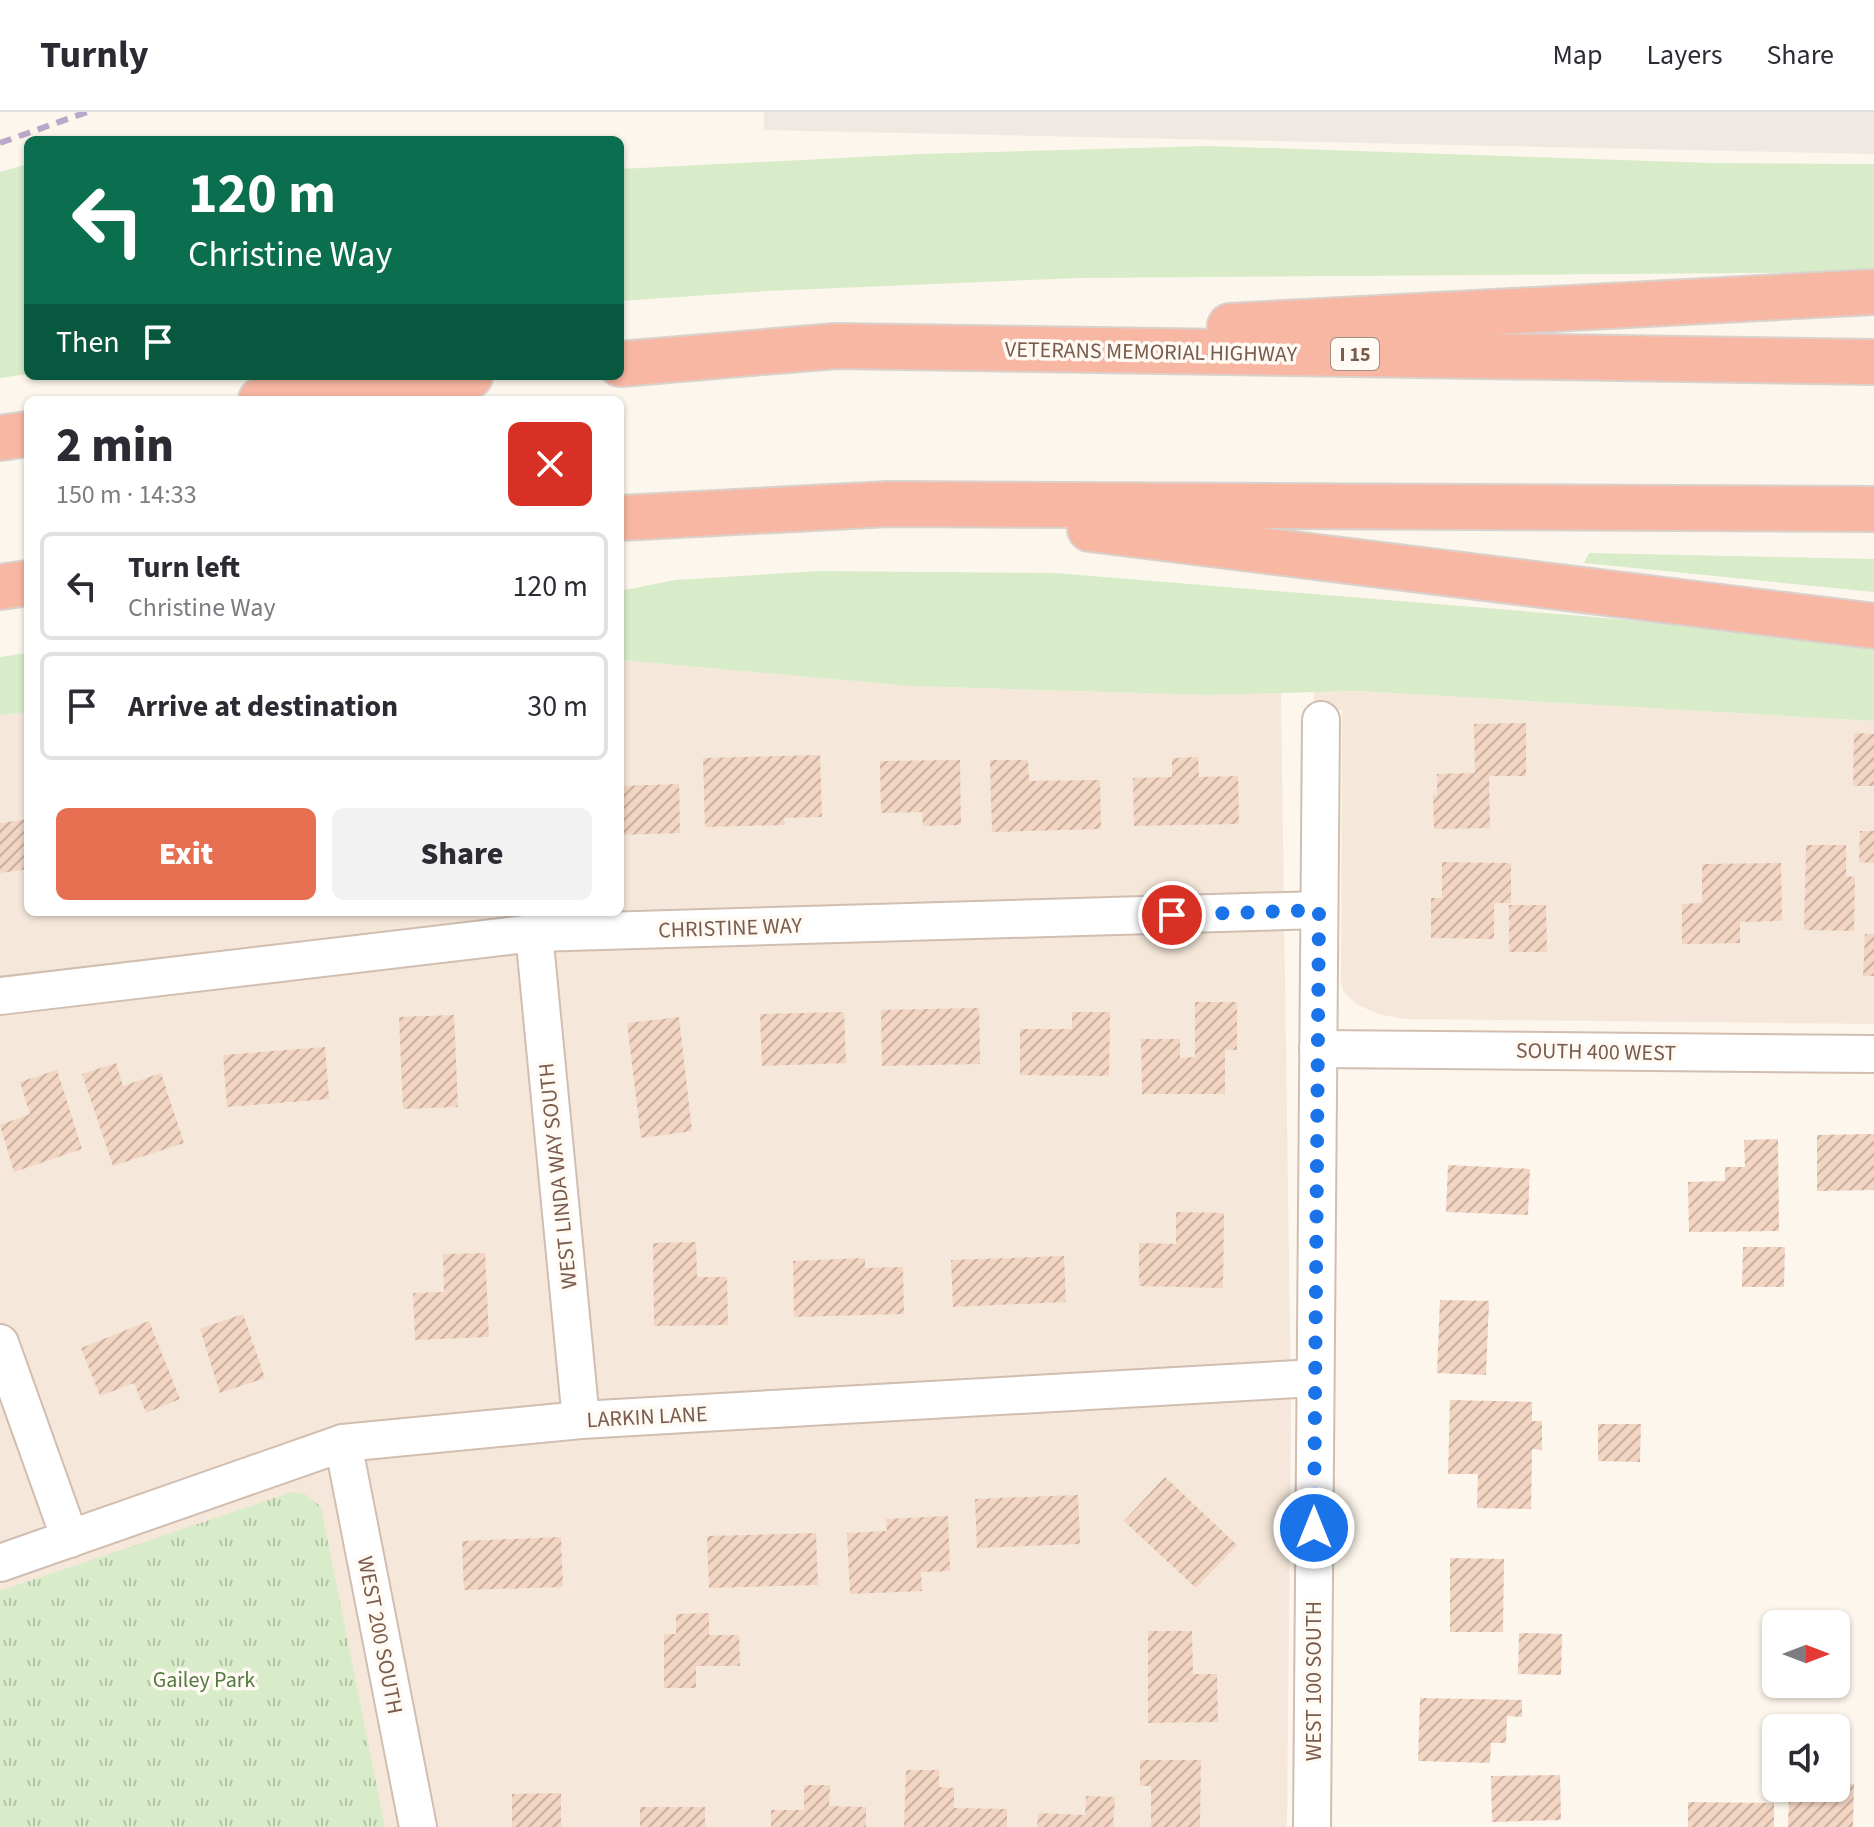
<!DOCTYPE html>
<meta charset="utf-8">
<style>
body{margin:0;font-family:"Source Sans 3",sans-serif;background:#f2f2f3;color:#2b2b33;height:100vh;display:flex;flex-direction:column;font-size:30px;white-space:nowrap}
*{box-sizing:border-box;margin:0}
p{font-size:26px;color:#7c7c81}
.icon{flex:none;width:44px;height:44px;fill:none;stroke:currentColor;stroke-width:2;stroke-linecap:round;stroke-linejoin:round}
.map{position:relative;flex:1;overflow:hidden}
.side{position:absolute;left:24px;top:284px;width:600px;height:520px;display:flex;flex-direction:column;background:#fff;border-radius:12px;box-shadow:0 2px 6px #0004}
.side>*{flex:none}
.hud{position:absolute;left:24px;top:24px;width:600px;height:244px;border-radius:12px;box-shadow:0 2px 6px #0004;background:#0b6e4f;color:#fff;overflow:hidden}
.needle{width:52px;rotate:90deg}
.fabs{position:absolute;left:1762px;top:1498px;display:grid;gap:16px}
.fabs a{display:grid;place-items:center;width:88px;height:88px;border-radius:12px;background:#fff;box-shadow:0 2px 6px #0004;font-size:40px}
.pin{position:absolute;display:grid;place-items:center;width:68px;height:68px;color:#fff;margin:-34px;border:4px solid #fff;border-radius:50%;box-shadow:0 2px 8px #0007}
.me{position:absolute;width:88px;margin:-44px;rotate:0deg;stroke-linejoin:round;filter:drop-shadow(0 0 6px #0008)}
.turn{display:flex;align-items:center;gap:28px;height:168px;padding:0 32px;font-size:36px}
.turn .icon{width:104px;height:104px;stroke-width:2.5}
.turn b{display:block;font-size:56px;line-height:68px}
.then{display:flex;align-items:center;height:76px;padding:0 32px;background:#0003;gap:16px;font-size:30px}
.round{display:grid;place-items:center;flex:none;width:84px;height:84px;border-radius:12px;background:#f2f2f3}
.summary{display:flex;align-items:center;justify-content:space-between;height:136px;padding:0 32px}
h1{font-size:48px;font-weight:800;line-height:60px}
.button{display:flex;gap:16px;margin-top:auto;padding:16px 32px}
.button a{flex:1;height:92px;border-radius:12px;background:#e76f51;color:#fff;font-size:32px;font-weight:800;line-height:92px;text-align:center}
.button a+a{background:#f2f2f3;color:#2b2b33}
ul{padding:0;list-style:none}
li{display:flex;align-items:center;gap:24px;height:108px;margin:0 16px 12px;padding:0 16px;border:4px solid #e1e1e2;border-radius:12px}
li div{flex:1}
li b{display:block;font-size:30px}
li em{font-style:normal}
header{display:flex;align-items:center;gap:48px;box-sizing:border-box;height:112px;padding:0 40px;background:#fff;border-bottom:2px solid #e1e1e2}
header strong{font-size:38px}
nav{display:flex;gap:44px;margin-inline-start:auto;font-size:28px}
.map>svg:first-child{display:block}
.residential{fill:#f5e8da}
.industrial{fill:#efe9e4}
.grass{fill:#d8ecc9}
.park{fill:url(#park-tufts)}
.building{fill:url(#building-hatch)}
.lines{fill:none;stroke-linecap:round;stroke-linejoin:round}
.street-casing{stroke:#d1beb0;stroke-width:40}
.highway-casing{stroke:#dad1cd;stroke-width:48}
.street{stroke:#fff;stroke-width:36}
.highway{stroke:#f7b7a3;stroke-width:44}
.rail{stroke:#b9a8c9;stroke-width:6;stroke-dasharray:12 8;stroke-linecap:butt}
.route{stroke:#1a73e8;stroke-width:14;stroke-dasharray:0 25.2}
.labels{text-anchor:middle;stroke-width:7;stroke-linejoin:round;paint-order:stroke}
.shield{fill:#fffaf3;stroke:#a28b7f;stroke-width:2}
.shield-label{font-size:20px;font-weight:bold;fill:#7a5c4d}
.street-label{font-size:22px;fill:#7a5c4d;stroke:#fffaf3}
.park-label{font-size:22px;fill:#537a41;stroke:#fffaf3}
</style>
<header>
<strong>Turnly</strong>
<nav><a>Map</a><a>Layers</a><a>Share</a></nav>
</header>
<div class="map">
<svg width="1874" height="1715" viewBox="0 0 1874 1715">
<defs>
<pattern id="park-tufts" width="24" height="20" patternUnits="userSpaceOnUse" patternTransform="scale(2)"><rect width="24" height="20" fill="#d8ecc9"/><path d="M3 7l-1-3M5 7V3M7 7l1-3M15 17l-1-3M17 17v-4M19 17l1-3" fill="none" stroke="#b4c2a5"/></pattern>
<pattern id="building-hatch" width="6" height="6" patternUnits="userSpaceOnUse" patternTransform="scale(2)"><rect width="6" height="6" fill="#f3d5c3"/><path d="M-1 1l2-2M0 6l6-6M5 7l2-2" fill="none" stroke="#cab0a1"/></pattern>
</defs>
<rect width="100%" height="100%" fill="#fdf6ec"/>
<g class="residential">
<polygon points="620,548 910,574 1208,583 1281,581 1291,1292 1287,1715 0,1715 0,603 28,600 28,800 620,800"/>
<polygon points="1358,579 1874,609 1874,912 1404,907 1378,902 1356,892 1343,879 1341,869 1342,598 1314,599 1314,580"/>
</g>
<polygon class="industrial" points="764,0 1874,0 1874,42 764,18"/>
<g class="grass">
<polygon points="1208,34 1711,51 1874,52 1874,160 1079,166 766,179 620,189 620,57 919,42"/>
<polygon points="28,52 28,262 0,266 0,60"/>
<polygon points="1589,441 1874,447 1874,480 1584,451"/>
<polygon points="818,459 1055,461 1583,504 1874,531 1874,609 1358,579 1208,583 910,574 620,548 620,479 675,468"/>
<polygon points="28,541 28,600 0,603 0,545"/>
</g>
<polygon class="park" points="292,1380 307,1383 321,1395 385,1715 0,1715 0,1479"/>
<g class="building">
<polygon points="1526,611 1526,664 1489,664 1490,716 1434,717 1433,683 1437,683 1437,662 1475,661 1474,612"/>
<polygon points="1854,621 1874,622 1874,674 1853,674"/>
<polygon points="820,643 822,705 784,706 785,713 705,715 703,646"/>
<polygon points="1198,645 1199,665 1238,664 1239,712 1134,714 1133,666 1172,665 1172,646"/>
<polygon points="960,648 961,713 923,714 922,700 881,701 880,649"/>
<polygon points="990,648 1028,648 1029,669 1100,668 1101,717 992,720"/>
<polygon points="679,672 680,721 620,723 620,674"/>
<polygon points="28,707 28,757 0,761 0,711"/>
<polygon points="1860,719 1874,719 1874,751 1859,750"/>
<polygon points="1806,733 1846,733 1846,764 1855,765 1854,819 1804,818"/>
<polygon points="1442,750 1511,751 1511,791 1494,791 1494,827 1431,826 1431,786 1442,786"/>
<polygon points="1781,751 1782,809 1740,810 1740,831 1682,832 1682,792 1702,791 1702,752"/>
<polygon points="1509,793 1546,793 1547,840 1509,840"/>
<polygon points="1865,822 1874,822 1874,864 1863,864"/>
<polygon points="1195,890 1237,890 1237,938 1225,938 1225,982 1142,982 1141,927 1180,927 1180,946 1195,945"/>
<polygon points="979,896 980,952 882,954 881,898"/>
<polygon points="844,900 846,951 762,954 760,902"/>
<polygon points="1072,900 1110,900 1109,964 1020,963 1020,917 1072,917"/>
<polygon points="454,903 458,995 403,997 399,905"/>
<polygon points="679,905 692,1019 641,1026 627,911"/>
<polygon points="325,935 329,987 227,995 223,943"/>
<polygon points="116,951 123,974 161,961 184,1031 113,1054 82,962"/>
<polygon points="57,958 82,1037 14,1060 0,1013 30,1002 20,970"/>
<polygon points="1874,1022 1874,1078 1817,1079 1817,1023"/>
<polygon points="1778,1027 1779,1119 1689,1120 1688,1070 1725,1069 1725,1055 1745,1055 1744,1028"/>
<polygon points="1448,1053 1530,1057 1528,1103 1446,1100"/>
<polygon points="1176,1100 1224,1101 1223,1176 1139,1174 1139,1131 1176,1132"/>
<polygon points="696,1130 697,1165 727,1165 728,1213 654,1214 653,1131"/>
<polygon points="1743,1135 1785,1135 1784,1175 1742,1175"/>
<polygon points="485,1141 489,1225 415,1228 413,1181 444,1180 443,1142"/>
<polygon points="1064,1144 1066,1190 953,1195 951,1148"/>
<polygon points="865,1146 865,1156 903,1155 904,1202 794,1205 793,1149"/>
<polygon points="1440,1188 1489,1189 1486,1263 1437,1261"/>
<polygon points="243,1202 265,1266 220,1281 200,1217"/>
<polygon points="149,1209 180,1287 146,1301 134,1271 100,1284 81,1236"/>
<polygon points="1450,1288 1532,1290 1532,1309 1542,1309 1542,1338 1532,1337 1531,1397 1477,1396 1478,1362 1448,1362"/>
<polygon points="1598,1312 1641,1312 1640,1350 1598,1349"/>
<polygon points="1165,1365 1237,1433 1196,1476 1124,1409"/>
<polygon points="1078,1383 1080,1432 977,1436 975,1387"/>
<polygon points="948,1404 950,1459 921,1460 922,1479 850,1482 847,1421 887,1419 886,1407"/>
<polygon points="816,1421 818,1473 709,1476 707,1424"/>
<polygon points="561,1425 563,1475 464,1478 462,1429"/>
<polygon points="1450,1446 1504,1447 1503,1520 1450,1520"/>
<polygon points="709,1501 709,1523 739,1523 740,1554 696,1554 696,1576 664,1576 664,1522 676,1522 676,1502"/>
<polygon points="1148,1519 1192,1519 1193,1562 1217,1562 1218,1610 1148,1611"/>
<polygon points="1519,1521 1562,1522 1561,1563 1518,1562"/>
<polygon points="1420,1586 1522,1588 1522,1605 1507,1604 1506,1631 1491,1631 1490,1651 1418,1649"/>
<polygon points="1140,1648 1201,1648 1200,1715 1151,1715 1151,1674 1140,1674"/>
<polygon points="906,1658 939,1658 939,1675 954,1676 954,1696 1007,1697 1007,1715 904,1715"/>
<polygon points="1560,1663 1561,1708 1492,1710 1491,1664"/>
<polygon points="1836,1672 1854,1672 1853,1715 1788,1715 1789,1676 1836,1676"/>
<polygon points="804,1673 830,1673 829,1694 866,1695 866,1715 771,1715 771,1698 804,1698"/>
<polygon points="561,1681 561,1715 512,1715 512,1682"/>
<polygon points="1086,1684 1115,1685 1113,1715 1037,1715 1038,1701 1085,1703"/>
<polygon points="1688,1690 1774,1691 1774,1715 1688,1715"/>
<rect x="640" y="1695" width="65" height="20"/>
</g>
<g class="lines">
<g class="street-casing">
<g id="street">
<polyline points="534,821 581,1308"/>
<polyline points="0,884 534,821 1319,798"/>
<polyline points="1318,937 1874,942"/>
<polyline points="0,1231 70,1427"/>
<polyline points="343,1331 418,1715"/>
<polyline points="0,1451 343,1331 581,1308 1315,1266"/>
<polyline points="1312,1715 1321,608"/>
</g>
</g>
<g class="highway-casing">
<g id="highway">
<polyline points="1230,214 1874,180"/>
<polyline points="620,252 836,234 1874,250"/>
<polyline points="261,288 374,272 470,264"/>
<polyline points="0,326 28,322"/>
<polyline points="620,406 889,392 1874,397"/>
<polyline points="1090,417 1874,514"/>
<polyline points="0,475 28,471"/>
</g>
</g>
<use href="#street" class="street"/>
<use href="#highway" class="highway"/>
<polyline class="rail" points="0,31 87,0"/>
</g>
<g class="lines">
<polyline class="route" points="1172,803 1319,798 1314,1416"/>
</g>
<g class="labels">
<rect class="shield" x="1331" y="226" width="48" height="32" rx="6"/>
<g class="shield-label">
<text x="1355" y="249">I 15</text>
</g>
<g class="street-label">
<text transform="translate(1151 239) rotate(1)" y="8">VETERANS MEMORIAL HIGHWAY</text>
<text transform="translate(730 815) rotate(-2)" y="8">CHRISTINE WAY</text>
<text transform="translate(1596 939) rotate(1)" y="8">SOUTH 400 WEST</text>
<text transform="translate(557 1064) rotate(-96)" y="8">WEST LINDA WAY SOUTH</text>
<text transform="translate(647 1304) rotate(-3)" y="8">LARKIN LANE</text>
<text transform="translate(381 1523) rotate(79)" y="8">WEST 200 SOUTH</text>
<text transform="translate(1313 1569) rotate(-90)" y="8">WEST 100 SOUTH</text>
</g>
<g class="park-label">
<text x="204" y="1575">Gailey Park</text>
</g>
</g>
</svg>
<div class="fabs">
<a><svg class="needle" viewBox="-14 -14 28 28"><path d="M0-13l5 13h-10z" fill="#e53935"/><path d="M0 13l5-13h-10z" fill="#7c7c81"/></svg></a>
<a><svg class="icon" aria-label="sound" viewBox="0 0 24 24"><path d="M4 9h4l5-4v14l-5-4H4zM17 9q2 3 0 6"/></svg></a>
</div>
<div class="pin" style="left:1172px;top:803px;background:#d93025"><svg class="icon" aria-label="arrive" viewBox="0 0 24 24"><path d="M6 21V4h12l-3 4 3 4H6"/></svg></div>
<svg class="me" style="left:1314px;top:1416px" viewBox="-20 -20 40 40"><circle r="17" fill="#1a73e8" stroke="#fff" stroke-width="3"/><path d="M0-11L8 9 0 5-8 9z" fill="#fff"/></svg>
<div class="hud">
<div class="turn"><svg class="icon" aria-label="left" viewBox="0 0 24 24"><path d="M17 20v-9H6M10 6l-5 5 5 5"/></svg><div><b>120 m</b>Christine Way</div></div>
<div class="then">Then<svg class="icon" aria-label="arrive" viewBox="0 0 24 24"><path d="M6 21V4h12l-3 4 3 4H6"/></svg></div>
</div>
<section class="side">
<div class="summary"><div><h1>2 min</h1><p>150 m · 14:33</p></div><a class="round" style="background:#d93025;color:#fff"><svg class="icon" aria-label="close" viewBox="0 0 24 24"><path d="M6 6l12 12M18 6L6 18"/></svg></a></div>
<ul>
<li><svg class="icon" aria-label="left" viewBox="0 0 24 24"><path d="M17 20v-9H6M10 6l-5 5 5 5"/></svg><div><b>Turn left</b><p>Christine Way</p></div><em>120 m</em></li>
<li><svg class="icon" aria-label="arrive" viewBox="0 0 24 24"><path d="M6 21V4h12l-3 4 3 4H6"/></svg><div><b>Arrive at destination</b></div><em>30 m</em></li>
</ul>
<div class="button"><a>Exit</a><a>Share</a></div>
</section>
</div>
